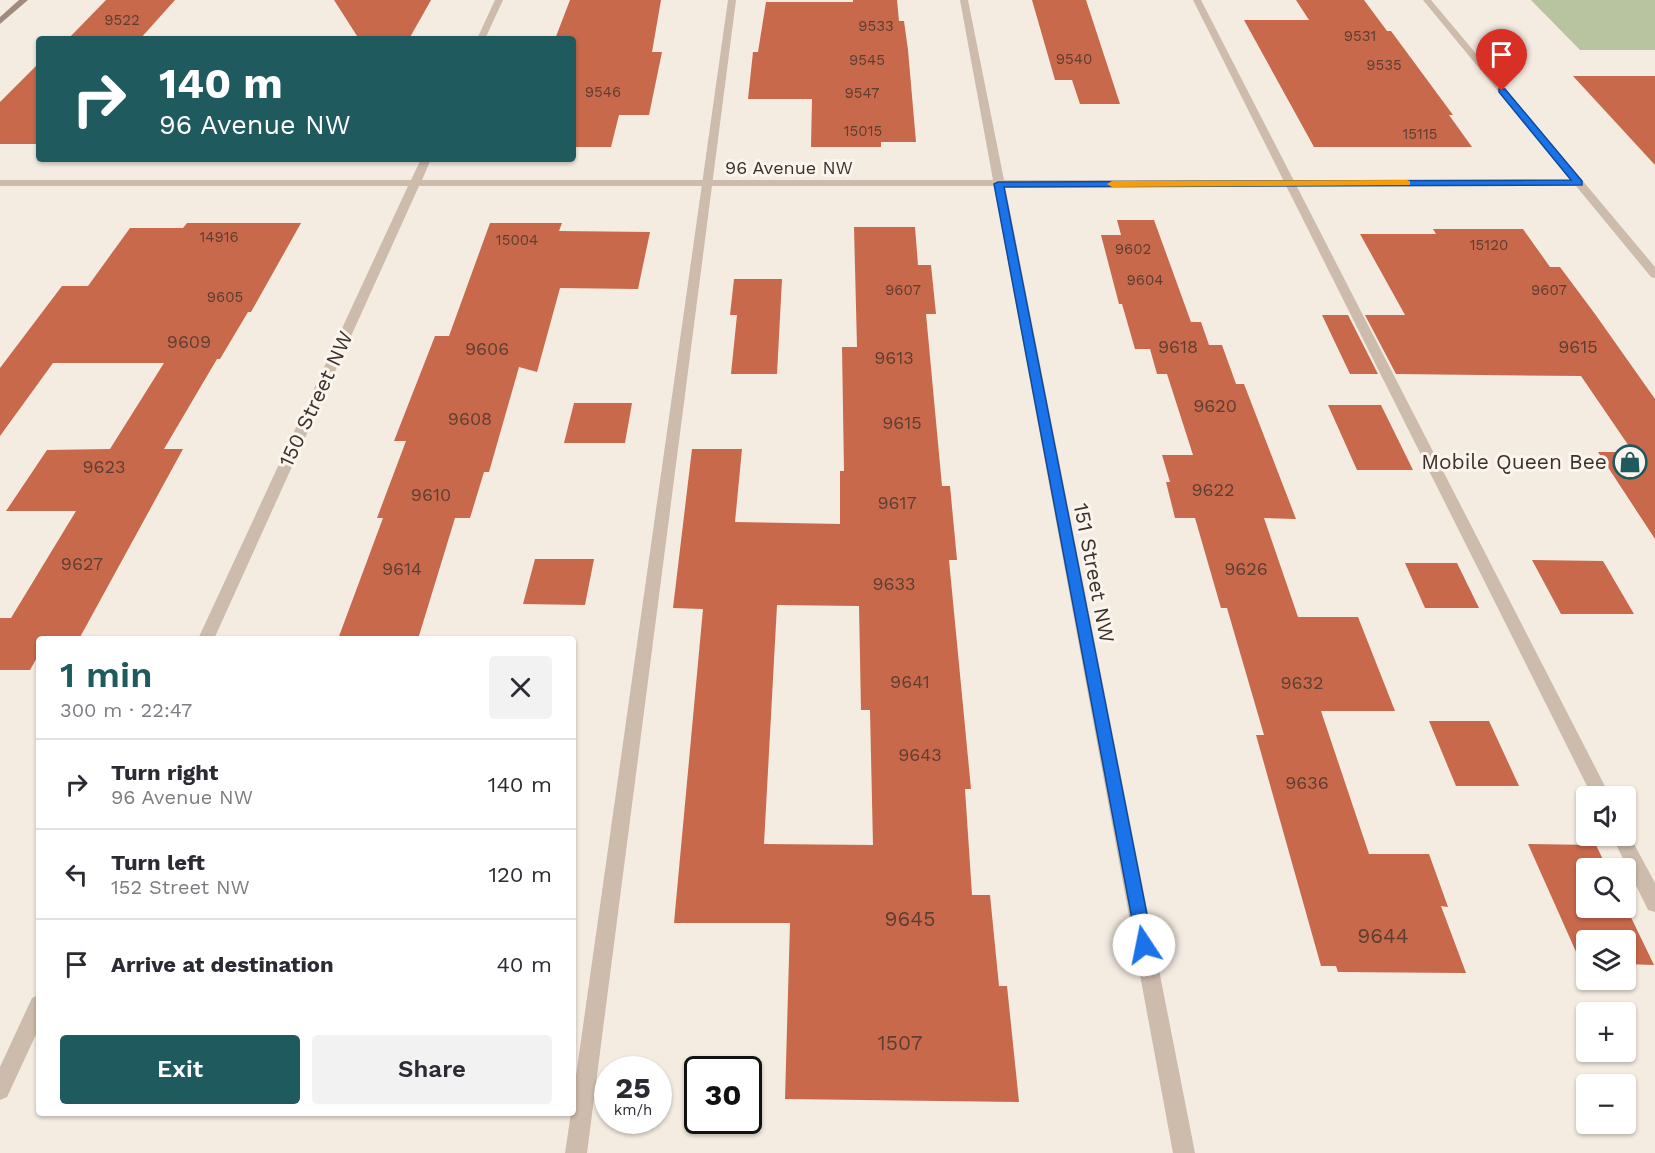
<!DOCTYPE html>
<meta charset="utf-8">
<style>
body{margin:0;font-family:"Work Sans",sans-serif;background:#f2f2f3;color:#2b2b33;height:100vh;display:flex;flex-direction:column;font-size:22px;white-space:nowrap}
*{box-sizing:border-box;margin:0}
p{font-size:20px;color:#7c7c81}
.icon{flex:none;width:33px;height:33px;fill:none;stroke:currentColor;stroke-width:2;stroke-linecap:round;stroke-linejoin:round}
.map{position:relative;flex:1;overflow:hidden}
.panel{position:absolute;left:36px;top:636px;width:540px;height:480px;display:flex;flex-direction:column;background:#fff;border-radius:6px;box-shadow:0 2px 4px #0004}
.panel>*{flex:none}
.top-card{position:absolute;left:36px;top:36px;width:540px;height:126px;border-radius:6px;box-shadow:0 2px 4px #0004;background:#1f5a5e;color:#fff;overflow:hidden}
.controls{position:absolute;left:1576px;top:786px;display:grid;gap:12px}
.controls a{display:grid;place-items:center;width:60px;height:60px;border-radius:6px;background:#fff;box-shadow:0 2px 4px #0004;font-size:30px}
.speed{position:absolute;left:594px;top:1056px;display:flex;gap:12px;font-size:30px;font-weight:700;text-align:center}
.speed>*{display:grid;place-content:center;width:78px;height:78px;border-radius:50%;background:#fff;box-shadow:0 2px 4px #0004;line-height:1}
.speed small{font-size:15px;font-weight:400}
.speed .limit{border:3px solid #111;border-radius:9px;background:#fff;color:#111}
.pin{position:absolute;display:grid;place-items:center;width:51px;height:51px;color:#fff;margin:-62px -26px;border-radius:50% 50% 50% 0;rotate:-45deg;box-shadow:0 0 6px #0007}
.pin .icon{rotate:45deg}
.me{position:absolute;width:66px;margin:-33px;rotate:349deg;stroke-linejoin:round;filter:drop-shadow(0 0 4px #0008)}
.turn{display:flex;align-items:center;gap:21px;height:126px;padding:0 24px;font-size:27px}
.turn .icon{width:78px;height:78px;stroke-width:2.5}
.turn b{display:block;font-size:42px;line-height:51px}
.round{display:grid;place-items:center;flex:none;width:63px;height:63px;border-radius:6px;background:#f2f2f3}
.head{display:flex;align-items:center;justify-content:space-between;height:102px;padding:0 24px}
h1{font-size:36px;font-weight:600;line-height:45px;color:#1f5a5e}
.action{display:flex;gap:12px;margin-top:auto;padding:12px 24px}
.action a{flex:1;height:69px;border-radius:6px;background:#1f5a5e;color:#fff;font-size:24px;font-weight:600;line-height:69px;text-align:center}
.action a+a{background:#f2f2f3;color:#2b2b33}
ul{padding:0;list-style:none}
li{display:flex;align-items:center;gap:18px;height:90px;padding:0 24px;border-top:2px solid #e1e1e2}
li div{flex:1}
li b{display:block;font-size:22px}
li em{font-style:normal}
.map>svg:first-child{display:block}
.green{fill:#b8c4a0}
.building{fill:#c8694b;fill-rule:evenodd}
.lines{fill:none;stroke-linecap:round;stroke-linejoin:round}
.service{fill:#cdbbac;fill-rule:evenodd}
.minor{fill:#cdbbac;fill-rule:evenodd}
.secondary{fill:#a18a7d;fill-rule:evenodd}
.route{fill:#1a73e8;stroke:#114b97;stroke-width:1.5}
.slow{fill:#f59e0b}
.labels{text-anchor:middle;stroke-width:6;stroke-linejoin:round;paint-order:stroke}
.far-number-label{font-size:15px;fill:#5e3e33}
.far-street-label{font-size:18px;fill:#3b302b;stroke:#fbf5ee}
.number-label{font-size:18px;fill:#5e3e33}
.street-label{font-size:21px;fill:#3b302b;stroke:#fbf5ee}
.poi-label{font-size:21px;fill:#3b302b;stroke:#fbf5ee;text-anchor:end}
.near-number-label{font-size:21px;fill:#5e3e33}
</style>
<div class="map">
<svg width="1655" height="1153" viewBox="0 0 1655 1153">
<rect width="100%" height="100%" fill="#f4ebe1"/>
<polygon class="green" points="1531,0 1655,0 1655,50 1580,50"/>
<g class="building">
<polygon points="106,0 175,0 140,39 68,39"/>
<polygon points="334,0 431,0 409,39 359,39"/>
<polygon points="570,0 661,0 652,52 662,52 649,115 619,115 611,147 573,147 573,39 555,39"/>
<polygon points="853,0 897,0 899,21 904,21 908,50 916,142 881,142 881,147 811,147 812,99 748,99 753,52 758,52 766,2 853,2"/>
<polygon points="1032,0 1086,0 1120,104 1080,104 1072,80 1055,80"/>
<polygon points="1296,0 1364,0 1387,31 1391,31 1453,115 1449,115 1472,147 1314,147 1244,20 1309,20"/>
<polygon points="39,63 39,144 0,144 0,102"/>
<polygon points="1573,76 1655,76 1655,165"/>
<polygon points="1117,220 1154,220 1191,322 1201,322 1209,345 1222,345 1236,384 1244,384 1296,519 1264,518 1298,617 1358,617 1395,711 1321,711 1369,854 1429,854 1448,907 1441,906 1466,973 1338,972 1336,966 1321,966 1256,735 1264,735 1227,608 1221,608 1195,518 1175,518 1166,482 1170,482 1162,455 1193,455 1167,374 1157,374 1150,349 1135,349 1122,304 1119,304 1101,235 1121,235"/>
<polygon points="187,223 301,223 251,312 248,312 220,359 217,359 164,449 183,449 79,639 39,639 39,654 30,670 0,670 0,618 11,618 76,511 6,511 47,450 110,449 164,363 53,363 0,436 0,368 62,286 88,286 130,228 183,228"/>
<polygon points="490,223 562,223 559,231 650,232 638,289 560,288 537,372 519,367 489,472 484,472 470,518 455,518 418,639 338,639 383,518 377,518 406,441 394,441 435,336 449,336"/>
<path d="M854,227H915L918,265H931L936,314H926L942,486H950L957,560H949L971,789H965L972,895H990L999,986H1007L1019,1102L785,1099L790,923H674L703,609L673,608L692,449H742L735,522L840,524V471H844L842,347H857ZM777,605L859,606L861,710H870L873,845L764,844Z"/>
<polygon points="1433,229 1523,229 1550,267 1560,267 1595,314 1655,399 1655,539 1598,452 1633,452 1581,376 1396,374 1365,315 1405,315 1360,234 1436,234"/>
<polygon points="734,279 782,279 777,374 731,374 737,315 730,315"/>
<polygon points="1322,315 1348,315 1378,374 1350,374"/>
<polygon points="574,403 632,403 625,443 564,443"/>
<polygon points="1328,405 1381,405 1413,470 1357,470"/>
<polygon points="535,559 594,559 585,605 523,604"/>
<polygon points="1532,560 1603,561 1634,614 1561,614"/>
<polygon points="1405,563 1457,563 1479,608 1425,608"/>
<polygon points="1429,721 1489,721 1519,786 1456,786"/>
<polygon points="1528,844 1596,845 1607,868 1587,868 1587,908 1626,907 1654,965 1626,964 1626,940 1587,940 1587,964 1581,963"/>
</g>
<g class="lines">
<g class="service">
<polygon points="728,0 736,0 587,1153 565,1153 571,1113 573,1113 573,1097"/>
<polygon points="1193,0 1201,0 1610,796 1592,796"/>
<polygon points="1626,829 1655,883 1655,912 1648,910 1612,836 1626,836"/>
</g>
<g class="minor">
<polygon points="495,0 503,0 485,39 477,39"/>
<polygon points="960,0 968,0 1004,180 1571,180 1423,0 1431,0 1655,267 1655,278 1651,277 1576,186 1005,186 1195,1153 1173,1153 994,186 419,186 214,639 198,639 408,186 0,186 0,180 411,180 421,159 431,159 422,180 993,180"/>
<polygon points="39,995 39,1028 7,1097 0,1100 0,1067 32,998"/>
</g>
<polygon class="secondary" points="19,0 28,0 0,24 0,17"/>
</g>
<polygon class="route" points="1499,89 1505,89 1582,181 1582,185 1004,187 1153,945 1150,951 1144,954 1138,951 994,184 998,182 1571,180 1499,92"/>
<polygon class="slow" points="1407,180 1410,181 1410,185 1112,187 1107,184 1112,181"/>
<defs>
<g id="shop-ring" transform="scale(1.725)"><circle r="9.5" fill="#fbf5ee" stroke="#1f5a5e" stroke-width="1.5"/><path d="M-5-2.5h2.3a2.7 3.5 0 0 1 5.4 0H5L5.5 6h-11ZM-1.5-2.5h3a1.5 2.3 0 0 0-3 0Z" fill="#1f5a5e"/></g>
</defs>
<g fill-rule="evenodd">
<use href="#shop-ring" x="1630" y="462"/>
</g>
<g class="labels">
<g class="far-number-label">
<text x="122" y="25">9522</text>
<text x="876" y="31">9533</text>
<text x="1360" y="41">9531</text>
<text x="1074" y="64">9540</text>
<text x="867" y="65">9545</text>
<text x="1384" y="70">9535</text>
<text x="603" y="97">9546</text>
<text x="862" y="98">9547</text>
<text x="863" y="136">15015</text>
<text x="1420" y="139">15115</text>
<text x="219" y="242">14916</text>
<text x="517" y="245">15004</text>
<text x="1489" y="250">15120</text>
<text x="1133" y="254">9602</text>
<text x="1145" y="285">9604</text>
<text x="903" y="295">9607</text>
<text x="1549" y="295">9607</text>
<text x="225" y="302">9605</text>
</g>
<g class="far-street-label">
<text x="789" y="174">96 Avenue NW</text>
</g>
<g class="number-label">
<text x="189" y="348">9609</text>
<text x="1178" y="353">9618</text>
<text x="1578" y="353">9615</text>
<text x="487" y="355">9606</text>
<text x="894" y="364">9613</text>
<text x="1215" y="412">9620</text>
<text x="470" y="425">9608</text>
<text x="902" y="429">9615</text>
<text x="104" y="473">9623</text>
<text x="1213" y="496">9622</text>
<text x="431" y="501">9610</text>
<text x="897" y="509">9617</text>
<text x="82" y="570">9627</text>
<text x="402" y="575">9614</text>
<text x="1246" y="575">9626</text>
<text x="894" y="590">9633</text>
<text x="910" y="688">9641</text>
<text x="1302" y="689">9632</text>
<text x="920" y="761">9643</text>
<text x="1307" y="789">9636</text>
</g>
<g class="street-label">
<text transform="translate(316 399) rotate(-65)" y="7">150 Street NW</text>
<text transform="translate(1094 573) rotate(79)" y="7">151 Street NW</text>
</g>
<g class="poi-label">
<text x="1607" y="469">Mobile Queen Bee</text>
</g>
<g class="near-number-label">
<text x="910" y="926">9645</text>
<text x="1383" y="943">9644</text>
<text x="900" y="1050">1507</text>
</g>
</g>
</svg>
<div class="controls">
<a><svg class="icon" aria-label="sound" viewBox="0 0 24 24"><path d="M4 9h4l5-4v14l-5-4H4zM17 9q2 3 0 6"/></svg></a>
<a><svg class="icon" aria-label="search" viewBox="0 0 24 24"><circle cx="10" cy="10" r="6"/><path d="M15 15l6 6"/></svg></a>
<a><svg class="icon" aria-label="layers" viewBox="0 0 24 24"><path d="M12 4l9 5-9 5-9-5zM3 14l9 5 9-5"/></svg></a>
<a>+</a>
<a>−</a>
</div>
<div class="speed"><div>25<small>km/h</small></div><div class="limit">30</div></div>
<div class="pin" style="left:1502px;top:91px;background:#d93025"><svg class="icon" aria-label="arrive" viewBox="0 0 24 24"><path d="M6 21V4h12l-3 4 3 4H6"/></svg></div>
<svg class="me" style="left:1144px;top:945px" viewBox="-20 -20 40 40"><circle r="19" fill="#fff"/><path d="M0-13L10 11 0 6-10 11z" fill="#1a73e8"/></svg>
<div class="top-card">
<div class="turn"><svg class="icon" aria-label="right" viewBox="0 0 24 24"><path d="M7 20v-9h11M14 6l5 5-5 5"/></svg><div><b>140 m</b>96 Avenue NW</div></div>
</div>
<section class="panel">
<div class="head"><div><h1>1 min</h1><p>300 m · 22:47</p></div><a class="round"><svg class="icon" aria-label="close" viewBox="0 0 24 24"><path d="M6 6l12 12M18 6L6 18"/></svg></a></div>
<ul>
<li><svg class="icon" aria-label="right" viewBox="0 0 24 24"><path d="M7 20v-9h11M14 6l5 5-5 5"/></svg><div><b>Turn right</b><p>96 Avenue NW</p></div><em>140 m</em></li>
<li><svg class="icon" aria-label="left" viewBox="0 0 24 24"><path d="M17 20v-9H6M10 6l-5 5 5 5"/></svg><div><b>Turn left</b><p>152 Street NW</p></div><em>120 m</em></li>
<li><svg class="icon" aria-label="arrive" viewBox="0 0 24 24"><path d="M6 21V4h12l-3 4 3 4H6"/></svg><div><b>Arrive at destination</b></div><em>40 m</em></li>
</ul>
<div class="action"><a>Exit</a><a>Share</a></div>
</section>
</div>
